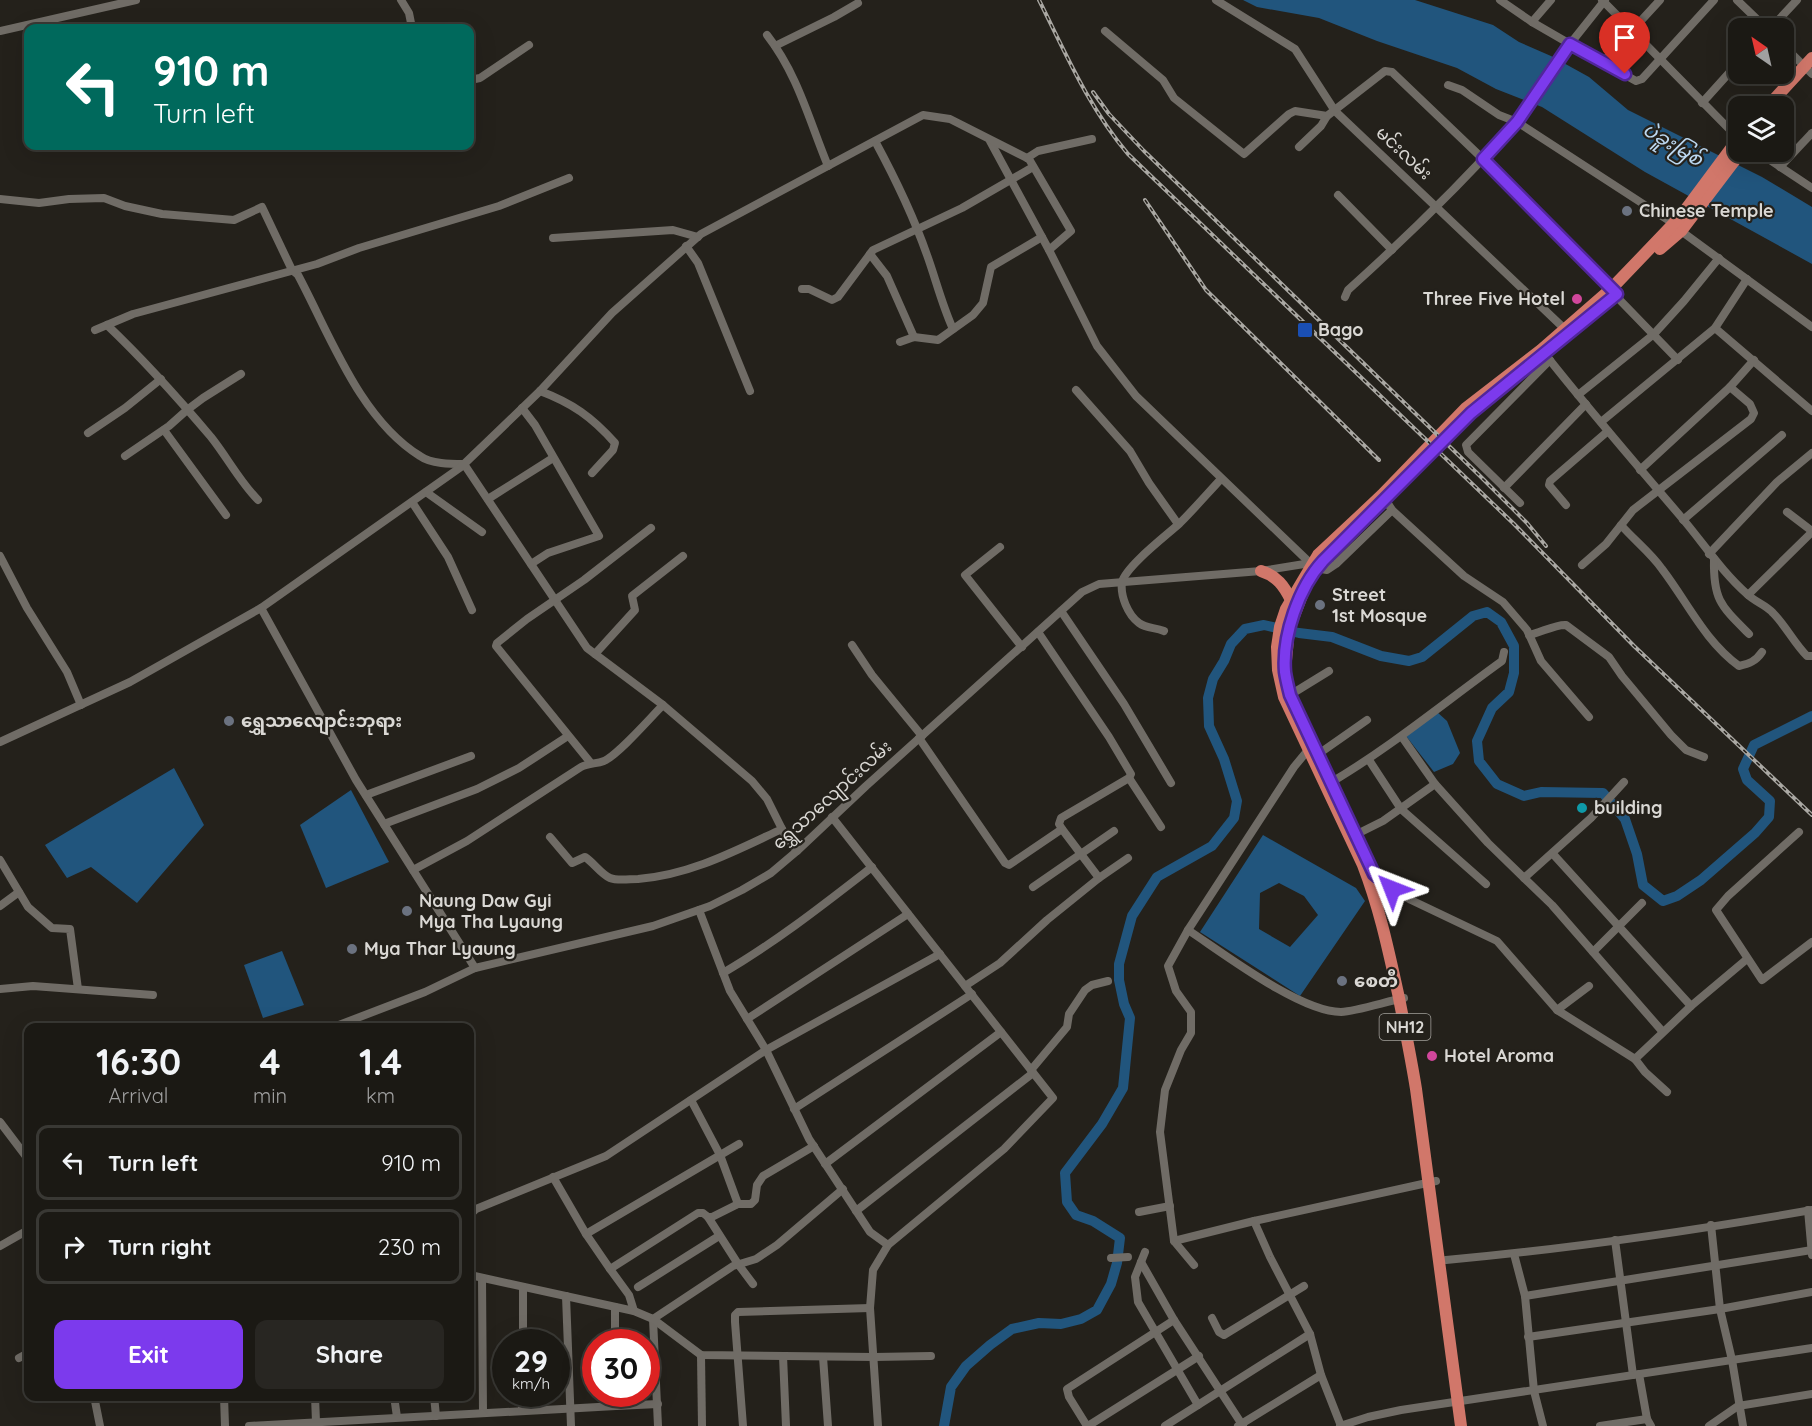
<!DOCTYPE html>
<meta charset="utf-8">
<style>
body{margin:0;font-family:Quicksand,"Noto Sans Myanmar",sans-serif;background:#282622;color:#f1f3f6;height:100vh;display:flex;flex-direction:column;font-size:22px;white-space:nowrap}
*{box-sizing:border-box;margin:0}
p{font-size:20px;color:#a0a0a0}
.icon{flex:none;width:33px;height:33px;fill:none;stroke:currentColor;stroke-width:2;stroke-linecap:round;stroke-linejoin:round}
.map{position:relative;flex:1;overflow:hidden}
.side{position:absolute;left:24px;top:1023px;width:450px;height:378px;display:flex;flex-direction:column;background:#1b1914;border-radius:12px;box-shadow:0 6px 24px #0002,0 0 0 2px #393834}
.side>*{flex:none}
.hud{position:absolute;left:24px;top:24px;width:450px;height:126px;border-radius:12px;box-shadow:0 6px 24px #0002,0 0 0 2px #393834;background:#00695c;color:#fff;overflow:hidden}
.needle{width:39px;rotate:326deg}
.buttons{position:absolute;left:1728px;top:18px;display:grid;gap:12px}
.buttons a{display:grid;place-items:center;width:66px;height:66px;border-radius:12px;background:#1b1914;box-shadow:0 6px 24px #0002,0 0 0 2px #393834;font-size:30px}
.speed{position:absolute;left:492px;top:1329px;display:flex;gap:12px;font-size:30px;font-weight:700;text-align:center}
.speed>*{display:grid;place-content:center;width:78px;height:78px;border-radius:50%;background:#1b1914;box-shadow:0 6px 24px #0002,0 0 0 2px #393834;line-height:1}
.speed small{font-size:15px;font-weight:400}
.speed .limit{border:9px solid #d22;background:#fff;color:#111}
.pin{position:absolute;display:grid;place-items:center;width:51px;height:51px;color:#fff;margin:-62px -26px;border-radius:50% 50% 50% 0;rotate:-45deg;box-shadow:0 0 6px #0007}
.pin .icon{rotate:45deg}
.me{position:absolute;width:66px;margin:-33px;rotate:315deg;stroke-linejoin:round;filter:drop-shadow(0 0 4px #0008)}
.turn{display:flex;align-items:center;gap:21px;height:126px;padding:0 30px;font-size:27px}
.turn .icon{width:78px;height:78px;stroke-width:2.5}
.turn b{display:block;font-size:42px;line-height:51px}
.eta{display:flex;justify-content:space-evenly;align-items:center;height:102px;text-align:center}
.eta b{font-size:36px;font-weight:700;line-height:42px}
.primary-button{display:flex;gap:12px;margin-top:auto;padding:12px 30px}
.primary-button a{flex:1;height:69px;border-radius:12px;background:#7c3aed;color:#fff;font-size:24px;font-weight:700;line-height:69px;text-align:center}
.primary-button a+a{background:#282622;color:#f1f3f6}
ul{padding:0;list-style:none}
li{display:flex;align-items:center;gap:18px;height:75px;margin:0 12px 9px;padding:0 18px;border:3px solid #393834;border-radius:12px}
li div{flex:1}
li b{display:block;font-size:22px}
li em{font-style:normal}
.map>svg:first-child{display:block}
.water{fill:#21557d;fill-rule:evenodd}
.lines{fill:none;stroke-linecap:round;stroke-linejoin:round}
.river{stroke:#21557d;stroke-width:10}
.minor{stroke:#706c66;stroke-width:8}
.highway{stroke:#d1776a;stroke-width:12}
.rail-casing{stroke:#aaa8a3;stroke-width:4}
.rail{stroke:#24211b;stroke-width:1.5;stroke-dasharray:4.5;stroke-linecap:butt}
.route-casing{stroke:#51269a;stroke-width:15}
.route{stroke:#7c3aed;stroke-width:10}
.worship-dot{fill:#6b7280;stroke:#24211b;stroke-width:2}
.hotel-dot{fill:#d1479c;stroke:#24211b;stroke-width:2}
.transit-dot{fill:#1a4fb4;stroke:#24211b;stroke-width:2}
.culture-dot{fill:#0f9aa8;stroke:#24211b;stroke-width:2}
.labels{text-anchor:middle;stroke-width:4.5;stroke-linejoin:round;paint-order:stroke}
.shield{fill:#24211b;stroke:#a3a19c;stroke-width:1.5}
.shield-label{font-size:16px;font-weight:bold;fill:#dad8d4}
.street-label{font-size:18px;fill:#dad8d4;stroke:#24211b}
.poi-label{font-size:18px;font-weight:bold;fill:#dad8d4;stroke:#24211b;text-anchor:start}
.water-label{font-size:20px;font-style:italic;fill:#bcd8f1;stroke:#24211b}
</style>
<div class="map">
<svg width="1812" height="1426" viewBox="0 0 1812 1426">
<rect width="100%" height="100%" fill="#24211b"/>
<g class="water">
<polygon points="1243,0 1415,0 1493,25 1519,42 1551,56 1589,77 1628,110 1762,177 1812,207 1812,264 1645,172 1542,107 1496,89 1457,68 1377,41 1319,18 1257,7"/>
<polygon points="1437,712 1447,721 1460,753 1453,764 1434,772 1406,736"/>
<polygon points="174,768 204,825 137,903 91,867 67,878 45,845"/>
<polygon points="351,790 389,862 326,888 300,825"/>
<path d="M1263,835L1356,888L1365,901L1300,996L1200,932ZM1279,883L1304,896L1318,915L1290,947L1259,929L1260,893Z"/>
<polygon points="282,951 304,1005 263,1018 244,965"/>
</g>
<g class="lines">
<polyline class="river" points="944,1426 951,1387 966,1366 990,1345 1012,1329 1039,1323 1061,1324 1081,1319 1097,1310 1111,1284 1117,1263 1120,1238 1093,1221 1076,1215 1067,1202 1065,1173 1102,1124 1123,1088 1130,1018 1124,1004 1119,980 1119,964 1132,916 1157,877 1212,846 1234,818 1237,801 1224,759 1209,726 1208,698 1213,679 1224,661 1231,644 1245,629 1264,625 1299,633 1332,637 1381,656 1409,661 1422,657 1473,616 1487,612 1501,622 1514,646 1514,673 1509,692 1492,708 1477,741 1479,761 1497,784 1524,796 1541,792 1603,793 1625,819 1637,854 1643,885 1663,901 1677,896 1701,880 1755,833 1769,817 1770,801 1747,780 1743,769 1754,745 1812,716"/>
<g class="minor">
<polyline points="401,0 409,13 412,28"/>
<polyline points="1216,0 1295,49 1335,111 1570,334"/>
<polyline points="1602,0 1738,138"/>
<polyline points="1605,0 1570,44 1636,81 1642,79 1714,0"/>
<polyline points="1737,0 1766,28"/>
<polyline points="1532,22 1551,0"/>
<polyline points="1771,28 1797,0"/>
<polyline points="0,31 136,0"/>
<polyline points="1105,31 1163,80 1174,98 1244,154 1289,114 1295,111 1327,116 1385,71 1392,72 1483,159 1678,360"/>
<path d="M767,35C798,75 809,120 828,166"/>
<polyline points="775,46 834,17 858,3"/>
<polyline points="1784,46 1812,74"/>
<polyline points="1603,62 1660,0"/>
<polyline points="470,80 480,78 529,45"/>
<polyline points="1448,85 1462,90 1499,115 1517,122 1570,44 1532,22 1500,0"/>
<polyline points="1702,103 1738,63"/>
<path d="M875,141C895,178 913,215 927,255C936,280 942,305 953,329"/>
<polyline points="990,141 1049,250"/>
<polyline points="1299,147 1321,126 1327,116"/>
<polyline points="1758,152 1812,188"/>
<polyline points="1027,158 1038,151 1092,139"/>
<polyline points="1780,167 1812,133"/>
<polyline points="1338,195 1392,250"/>
<path d="M0,199L39,203L69,199L104,198L125,206L162,214L234,220L262,207L292,270L298,275C330,335 360,419 420,456C431,464 451,464 464,464L587,648L663,705L752,781L767,799L786,837L797,851"/>
<polyline points="1681,231 1812,327"/>
<polyline points="553,238 673,230 698,237"/>
<polyline points="686,246 698,263 750,391"/>
<polyline points="870,254 887,276 914,337"/>
<polyline points="802,289 809,289 832,300 838,297 873,250 962,208 1033,167"/>
<path d="M1345,297L1348,290C1407,237 1464,181 1517,122L1674,224"/>
<path d="M107,325C144,360 178,398 211,437C227,457 240,482 258,500"/>
<polyline points="1715,328 1812,411"/>
<polyline points="95,330 133,314 317,264 359,248 499,206 569,178"/>
<polyline points="900,342 914,337 938,340 973,315 983,303 991,267 1042,237"/>
<path d="M1545,354C1589,410 1636,464 1682,518C1704,544 1722,572 1747,594C1755,602 1766,605 1773,613C1786,626 1794,643 1807,656H1812"/>
<polyline points="1730,387 1754,360"/>
<polyline points="1076,390 1130,451 1149,483 1178,524"/>
<path d="M540,391C572,403 592,417 615,443L613,450L592,473"/>
<polyline points="1578,395 1654,334 1684,301 1719,258"/>
<polyline points="522,408 535,425 599,536 548,553 531,564"/>
<polyline points="1601,422 1715,328 1747,279"/>
<polyline points="164,430 226,515"/>
<polyline points="88,433 125,408 161,379"/>
<polyline points="125,456 169,426 187,410 203,398 241,374"/>
<polyline points="1504,488 1586,404"/>
<polyline points="426,492 482,532"/>
<polyline points="488,499 553,458"/>
<polyline points="1385,499 1392,510 1464,576 1503,602 1527,630 1541,661 1589,717"/>
<polyline points="412,502 448,557 472,610"/>
<polyline points="1520,503 1468,452 1466,445 1550,360"/>
<polyline points="1566,505 1549,485 1550,481 1608,431"/>
<polyline points="1787,512 1812,531"/>
<polyline points="1683,520 1782,435"/>
<path d="M1621,525C1634,540 1651,553 1662,569C1688,603 1704,640 1739,666C1749,664 1756,661 1762,652"/>
<polyline points="1000,547 965,575 1022,647"/>
<polyline points="1709,554 1777,482 1812,453"/>
<polyline points="0,556 27,608 67,672 81,705"/>
<path d="M1714,559C1713,600 1721,606 1749,634"/>
<polyline points="1582,565 1606,544 1633,510 1751,419 1754,413 1750,404 1730,387 1640,470"/>
<polyline points="1310,567 1327,570 1336,564 1392,510"/>
<polyline points="1748,595 1812,532"/>
<polyline points="261,608 461,467 540,391 612,313 701,234 923,115 950,119 1029,159 1071,231 1049,250 1097,346 1136,396 1309,562"/>
<polyline points="1061,611 1124,704 1171,783"/>
<path d="M1164,631C1155,627 1147,629 1139,623C1128,615 1120,596 1122,582C1126,566 1167,535 1180,523C1194,509 1207,494 1221,479"/>
<path d="M1529,635C1540,633 1556,624 1566,625L1609,657L1622,676L1671,735L1686,750L1704,757"/>
<polyline points="852,645 872,675 922,736"/>
<polyline points="595,654 635,610 632,596 683,556"/>
<polyline points="1290,695 1329,671"/>
<polyline points="1402,737 1435,784 1488,843 1552,905 1662,1031"/>
<polyline points="919,738 1005,863 1009,865 1062,829 1059,824 1061,818 1129,778 1131,774 1109,737 1038,632"/>
<polyline points="0,742 130,682 261,608 356,780 475,968"/>
<polyline points="1317,755 1367,720"/>
<polyline points="1369,760 1401,809 1486,884"/>
<polyline points="590,762 496,646 497,643 527,619 584,580 651,528"/>
<polyline points="1129,778 1161,827"/>
<path d="M1330,783C1391,747 1445,702 1502,661L1504,652"/>
<polyline points="366,795 471,756"/>
<polyline points="832,817 1053,1098 1004,1149 888,1245 873,1270 870,1308 878,1426"/>
<polyline points="384,824 477,789 519,768 568,736"/>
<polyline points="1062,829 1099,878"/>
<polyline points="1799,832 1728,896 1716,910 1762,980 1812,942"/>
<path d="M550,837L572,863L585,857C593,862 601,874 610,878C617,881 629,879 638,879C690,875 735,851 782,829"/>
<polyline points="1349,838 1383,821 1435,784"/>
<polyline points="1553,854 1691,1006"/>
<polyline points="0,860 28,907 52,928 70,929 78,989"/>
<path d="M413,870L467,841L581,767C589,763 596,764 604,761C619,754 650,718 663,705"/>
<polyline points="1374,874 1392,889 1411,900 1497,941 1557,1010 1635,1059 1691,1006 1747,959"/>
<polyline points="1524,878 1591,818 1624,782"/>
<polyline points="1033,887 1114,831"/>
<polyline points="0,906 19,892"/>
<polyline points="699,910 730,991 766,1050 809,1139 870,1232 888,1245"/>
<path d="M1188,930C1223,953 1300,1012 1341,1012C1357,1011 1388,1001 1404,998"/>
<polyline points="1593,952 1642,903"/>
<path d="M723,973C776,942 823,905 872,867"/>
<polyline points="965,986 1000,963 1047,920 1099,878 1128,858"/>
<polyline points="0,989 33,986 153,995"/>
<polyline points="1557,1010 1589,986"/>
<polyline points="747,1019 908,914"/>
<polyline points="331,1028 425,992 475,968 653,926 710,906 742,890 771,873 797,851 866,786 1082,592 1099,584 1261,571 1323,561"/>
<polyline points="1635,1059 1645,1072 1667,1092"/>
<polyline points="1031,1070 1067,1027 1069,1014 1085,990 1092,985 1108,981"/>
<polyline points="691,1100 720,1155 738,1204"/>
<polyline points="794,1109 972,994"/>
<polyline points="0,1122 28,1159"/>
<polyline points="825,1164 1001,1032"/>
<polyline points="553,1177 586,1234 610,1269 698,1213 703,1213 708,1217 712,1217 738,1204 751,1204 755,1200 757,1185 763,1176 814,1146"/>
<polyline points="1808,1210 1812,1255"/>
<polyline points="856,1211 1033,1073"/>
<polyline points="1139,1212 1170,1206"/>
<polyline points="470,1215 476,1209 606,1156 766,1050 940,954"/>
<polyline points="708,1217 738,1264 753,1284"/>
<polyline points="1254,1221 1270,1257 1310,1334 1321,1375 1341,1426"/>
<polyline points="1711,1225 1720,1309 1732,1360 1743,1426"/>
<polyline points="586,1234 739,1144"/>
<polyline points="1615,1240 1633,1375"/>
<polyline points="1174,1241 1254,1221 1436,1181"/>
<polyline points="0,1246 28,1230"/>
<polyline points="1145,1252 1135,1277 1138,1302 1198,1405"/>
<polyline points="1514,1254 1525,1296 1534,1391 1543,1426"/>
<polyline points="1111,1258 1128,1257"/>
<path d="M1446,1260C1568,1249 1691,1231 1812,1210"/>
<polyline points="1141,1262 1174,1320 1243,1426"/>
<polyline points="1194,1265 1174,1241 1160,1132 1165,1090 1181,1050 1191,1033 1191,1012 1176,991 1168,966 1188,930 1294,767 1308,750"/>
<polyline points="610,1269 629,1295 634,1311"/>
<polyline points="470,1275 634,1311 653,1319 701,1355 874,1357 931,1356"/>
<polyline points="482,1278 483,1413"/>
<polyline points="638,1287 719,1236"/>
<polyline points="566,1296 571,1426"/>
<polyline points="1525,1296 1812,1250"/>
<polyline points="615,1307 615,1342"/>
<polyline points="1212,1318 1219,1332 1224,1335 1304,1286"/>
<polyline points="1528,1337 1720,1309 1812,1292"/>
<polyline points="523,1342 523,1287"/>
<polyline points="701,1355 702,1426"/>
<polyline points="783,1356 786,1426"/>
<polyline points="823,1357 828,1426"/>
<polyline points="19,1358 28,1353"/>
<polyline points="1639,1374 1647,1419 1651,1426"/>
<polyline points="94,1396 100,1426"/>
<polyline points="224,1396 225,1426"/>
<polyline points="315,1396 316,1422"/>
<polyline points="394,1396 397,1417"/>
<polyline points="434,1396 436,1416"/>
<polyline points="616,1406 658,1404"/>
<polyline points="522,1411 522,1394"/>
<polyline points="249,1426 616,1406 615,1394"/>
<polyline points="658,1426 653,1319 733,1266 756,1259 777,1245 843,1189"/>
<polyline points="743,1426 735,1322 735,1315 738,1312 870,1308"/>
<polyline points="1087,1426 1069,1397 1067,1389 1174,1320"/>
<polyline points="1088,1426 1199,1356"/>
<polyline points="1165,1426 1310,1334"/>
<polyline points="1238,1426 1321,1375"/>
<polyline points="1340,1426 1368,1417 1401,1410 1812,1348"/>
<polyline points="1600,1426 1647,1419"/>
<polyline points="1709,1426 1738,1406 1812,1394"/>
</g>
<g class="highway">
<polyline points="1768,106 1812,58"/>
<polyline points="1660,249 1681,231 1741,152"/>
<path d="M1261,571C1277,576 1284,586 1291,600"/>
<polyline points="1285,671 1289,629 1304,590"/>
<path d="M1461,1426L1416,1089C1411,1058 1405,1029 1399,998C1389,953 1380,909 1363,865L1284,697L1278,670L1277,647L1280,627L1286,609L1318,555L1382,495L1466,408L1541,350L1611,289L1680,217L1738,139"/>
</g>
<g class="rail-casing">
<g id="rail">
<path d="M1039,0C1066,54 1089,108 1128,154L1514,524L1634,646L1812,815"/>
<polyline points="1093,92 1109,114 1144,151 1479,475 1527,523 1546,546"/>
<polyline points="1145,200 1206,290 1379,460"/>
</g>
</g>
<use href="#rail" class="rail"/>
</g>
<g class="lines">
<g class="route-casing">
<path id="route" d="M1392,889L1374,874L1290,695C1288,687 1286,679 1285,672C1282,636 1299,587 1323,561L1471,413L1617,294L1483,159L1517,122L1570,44L1625,74"/>
</g>
<use href="#route" class="route"/>
</g>
<g class="worship-dot">
<circle cx="1627" cy="211" r="6"/>
<circle cx="1320" cy="605" r="6"/>
<circle cx="229" cy="721" r="6"/>
<circle cx="407" cy="911" r="6"/>
<circle cx="352" cy="949" r="6"/>
<circle cx="1342" cy="981" r="6"/>
</g>
<g class="hotel-dot">
<circle cx="1577" cy="299" r="6"/>
<circle cx="1432" cy="1056" r="6"/>
</g>
<rect class="transit-dot" x="1297" y="322" width="16" height="16" rx="3"/>
<circle class="culture-dot" cx="1582" cy="808" r="6"/>
<g class="labels">
<rect class="shield" x="1379.5" y="1014" width="51" height="26" rx="4.5"/>
<g class="shield-label">
<text x="1405" y="1033">NH12</text>
</g>
<g class="street-label">
<text transform="translate(1404 153) rotate(43)" y="6">မင်းလမ်း</text>
<text transform="translate(832 795) rotate(-42)" y="6">ရွှေသာလျောင်းလမ်း</text>
</g>
<g class="poi-label">
<text x="1639" y="217">Chinese Temple</text>
<text x="1565" y="305" text-anchor="end">Three Five Hotel</text>
<text x="1318" y="336">Bago</text>
<text x="1332" y="601">Street<tspan x="1332" dy="21">1st Mosque</tspan></text>
<text x="241" y="727">ရွှေသာလျောင်းဘုရား</text>
<text x="1594" y="814">building</text>
<text x="419" y="907">Naung Daw Gyi<tspan x="419" dy="21">Mya Tha Lyaung</tspan></text>
<text x="364" y="955">Mya Thar Lyaung</text>
<text x="1354" y="987">စေတီ</text>
<text x="1444" y="1062">Hotel Aroma</text>
</g>
<g class="water-label">
<text transform="translate(1673 144) rotate(31)" y="7">ပဲခူးမြစ်</text>
</g>
</g>
</svg>
<div class="buttons">
<a><svg class="needle" viewBox="-14 -14 28 28"><path d="M0-13l5 13h-10z" fill="#e53935"/><path d="M0 13l5-13h-10z" fill="#a0a0a0"/></svg></a>
<a><svg class="icon" aria-label="layers" viewBox="0 0 24 24"><path d="M12 4l9 5-9 5-9-5zM3 14l9 5 9-5"/></svg></a>
</div>
<div class="speed"><div>29<small>km/h</small></div><div class="limit">30</div></div>
<div class="pin" style="left:1625px;top:74px;background:#d93025"><svg class="icon" aria-label="arrive" viewBox="0 0 24 24"><path d="M6 21V4h12l-3 4 3 4H6"/></svg></div>
<svg class="me" style="left:1392px;top:889px" viewBox="-20 -20 40 40"><path d="M0-17L14 15 0 8-14 15z" fill="#7c3aed" stroke="#fff" stroke-width="4"/></svg>
<div class="hud">
<div class="turn"><svg class="icon" aria-label="left" viewBox="0 0 24 24"><path d="M17 20v-9H6M10 6l-5 5 5 5"/></svg><div><b>910 m</b>Turn left</div></div>
</div>
<section class="side">
<div class="eta">
<div><b>16:30</b><p>Arrival</p></div>
<div><b>4</b><p>min</p></div>
<div><b>1.4</b><p>km</p></div>
</div>
<ul>
<li><svg class="icon" aria-label="left" viewBox="0 0 24 24"><path d="M17 20v-9H6M10 6l-5 5 5 5"/></svg><div><b>Turn left</b></div><em>910 m</em></li>
<li><svg class="icon" aria-label="right" viewBox="0 0 24 24"><path d="M7 20v-9h11M14 6l5 5-5 5"/></svg><div><b>Turn right</b></div><em>230 m</em></li>
</ul>
<div class="primary-button"><a>Exit</a><a>Share</a></div>
</section>
</div>
